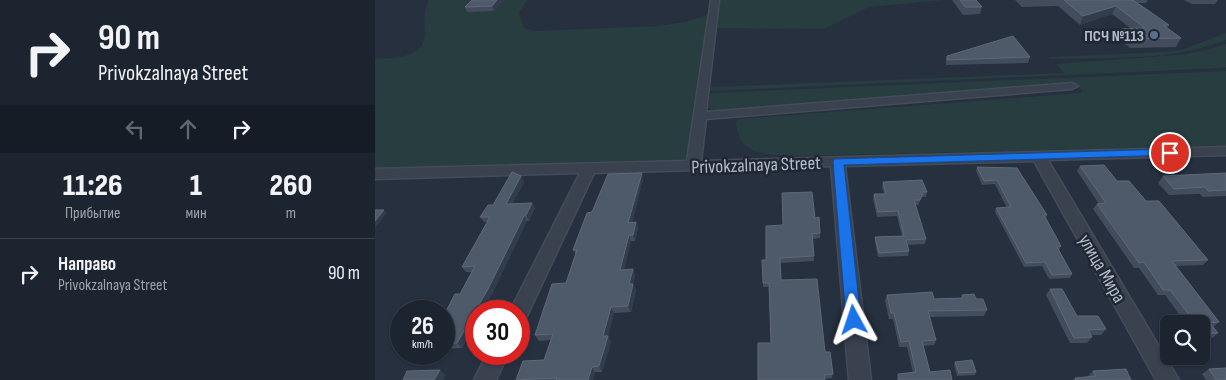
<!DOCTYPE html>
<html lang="ru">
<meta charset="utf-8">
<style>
body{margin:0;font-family:"Sofia Sans Condensed",sans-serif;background:#29303b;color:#f1f3f6;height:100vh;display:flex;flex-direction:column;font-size:19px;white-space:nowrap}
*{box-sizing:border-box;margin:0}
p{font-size:16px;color:#a0a4aa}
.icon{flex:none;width:28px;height:28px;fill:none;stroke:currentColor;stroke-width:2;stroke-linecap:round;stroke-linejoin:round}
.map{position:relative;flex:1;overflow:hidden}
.details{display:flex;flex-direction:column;background:#1c242f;width:375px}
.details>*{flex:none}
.guide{background:#1c242f;color:#f1f3f6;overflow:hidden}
.fabs{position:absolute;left:785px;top:315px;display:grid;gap:10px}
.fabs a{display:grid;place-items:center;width:50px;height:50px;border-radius:8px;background:#1c242f;box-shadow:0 1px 4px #0004,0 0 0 1px #3a414b;font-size:25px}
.speed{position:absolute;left:15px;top:300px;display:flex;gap:10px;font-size:25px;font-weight:700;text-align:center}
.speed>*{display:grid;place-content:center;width:65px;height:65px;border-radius:50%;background:#1c242f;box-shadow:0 1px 4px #0004,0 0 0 1px #3a414b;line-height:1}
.speed small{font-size:12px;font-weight:400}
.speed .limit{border:8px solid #d22;background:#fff;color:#111}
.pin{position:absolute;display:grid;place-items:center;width:42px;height:42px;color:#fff;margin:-21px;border:2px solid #fff;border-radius:50%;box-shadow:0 1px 5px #0007}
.me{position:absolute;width:55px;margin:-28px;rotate:355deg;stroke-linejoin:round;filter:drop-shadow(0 0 4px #0008)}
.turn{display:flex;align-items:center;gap:18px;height:105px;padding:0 15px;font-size:22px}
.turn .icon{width:65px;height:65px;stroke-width:2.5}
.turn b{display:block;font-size:35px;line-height:42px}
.lanes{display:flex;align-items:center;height:48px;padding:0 15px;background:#0003;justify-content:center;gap:25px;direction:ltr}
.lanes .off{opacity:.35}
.eta{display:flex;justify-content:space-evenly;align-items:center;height:85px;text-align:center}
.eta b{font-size:30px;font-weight:800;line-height:35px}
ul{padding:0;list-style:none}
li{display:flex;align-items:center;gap:15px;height:70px;padding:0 15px;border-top:1px solid #3a414b}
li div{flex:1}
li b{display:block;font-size:19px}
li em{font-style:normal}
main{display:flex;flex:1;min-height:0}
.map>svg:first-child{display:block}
.green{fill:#283d40}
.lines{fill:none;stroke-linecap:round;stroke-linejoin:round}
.minor-casing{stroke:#444b59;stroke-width:3}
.minor{fill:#3a424f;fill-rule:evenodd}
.wall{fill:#424c5d}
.shaded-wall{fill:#313c4c}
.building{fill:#4e5969;stroke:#5f6878}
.route{fill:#1a73e8;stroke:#114b97}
.service-dot{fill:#5c6f8a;stroke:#1f2735;stroke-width:2}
.labels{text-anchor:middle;stroke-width:5;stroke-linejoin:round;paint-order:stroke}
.far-poi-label{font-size:16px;font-weight:bold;fill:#b7bdca;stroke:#1f2735;text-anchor:end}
.street-label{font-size:19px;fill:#b7bdca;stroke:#1f2735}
</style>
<main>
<section class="details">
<div class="guide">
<div class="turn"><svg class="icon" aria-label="right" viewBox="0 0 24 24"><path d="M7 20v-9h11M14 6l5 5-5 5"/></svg><div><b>90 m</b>Privokzalnaya Street</div></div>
<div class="lanes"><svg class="icon off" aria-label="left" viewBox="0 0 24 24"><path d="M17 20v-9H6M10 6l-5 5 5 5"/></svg><svg class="icon off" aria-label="ahead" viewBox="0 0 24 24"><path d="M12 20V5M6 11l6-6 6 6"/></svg><svg class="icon" aria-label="right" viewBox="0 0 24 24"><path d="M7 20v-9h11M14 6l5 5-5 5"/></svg></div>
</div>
<div class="eta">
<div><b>11:26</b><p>Прибытие</p></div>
<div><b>1</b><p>мин</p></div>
<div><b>260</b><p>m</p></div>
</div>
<ul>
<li><svg class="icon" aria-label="right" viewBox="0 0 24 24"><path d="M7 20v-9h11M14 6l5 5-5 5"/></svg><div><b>Направо</b><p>Privokzalnaya Street</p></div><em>90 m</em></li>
</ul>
</section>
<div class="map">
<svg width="851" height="380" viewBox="0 0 851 380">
<rect width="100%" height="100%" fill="#26303f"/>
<g class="green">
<path d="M54,0H152L144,13L149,28L159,31L282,26L310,22L335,14L312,161L0,171V59C13,58 42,59 48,43C53,30 45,18 54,0Z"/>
<polygon points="344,0 569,0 494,7 449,29 342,28"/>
<path d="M851,33V40C796,62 733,57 675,59L673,57L792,52L806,50Z"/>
<polygon points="851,44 851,67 843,68 335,91 336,87 689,73 681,64 803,55 831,50"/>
<path d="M851,71V146L412,156C387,154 363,154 361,122L364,119L705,93L708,91L702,85L695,84L339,112L333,108L335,93Z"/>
</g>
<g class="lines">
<g class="minor-casing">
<g id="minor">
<polygon points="336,0 344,0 331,112 697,83 703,86 697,89 331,119 326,161 851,147 851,155 673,160 804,380 781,380 659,161 470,166 496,380 474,380 456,166 219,173 151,318 144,320 144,311 135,311 205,173 0,179 0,169 312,161"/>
<polygon points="112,354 133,354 121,380 99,380"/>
</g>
</g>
<use href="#minor" class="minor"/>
</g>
<g class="wall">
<polygon points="129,0 119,11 92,12 90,7"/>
<polygon points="577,0 601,0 607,7 605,14 588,15"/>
<polygon points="640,0 773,0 771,3 763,3 794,25 792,28 806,38 801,47 755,48 742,37 746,29 755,28 737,14 705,25 683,6 647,7"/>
<polygon points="809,0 843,0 840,4 817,4"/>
<polygon points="572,56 655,57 653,63 571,65 571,62"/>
<polygon points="705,166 742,181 771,201 833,260 828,265 801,266 844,322 838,327 843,333 837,338 826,339 826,324 794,324 794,326 792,324 797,318 807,318 790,295 783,295 764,268 759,268 718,209 722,204 724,204 702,171"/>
<polygon points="602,167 672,215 671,219 686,246 684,250 697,274 695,278 674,279 667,266 649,267 620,212 621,208 632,208 620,184 607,185 601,171"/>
<polygon points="267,173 268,179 257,222 261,222 263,228 260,241 256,241 249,270 258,269 260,275 258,284 261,290 256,312 239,313 233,336 236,342 227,372 220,372 218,380 141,380 169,360 176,340 164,341 160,335 191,283 201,255 198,250 217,212"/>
<polygon points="851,173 851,196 828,197 825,194 794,195 783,183 788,176"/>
<polygon points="149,182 137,204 160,208 154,221 152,221 117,294 107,311 101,311 101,322 87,348 69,349 69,315 85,294 97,272 91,272 87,267 112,222 109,222 105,217 118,205"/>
<polygon points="508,182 552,192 551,197 547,197 543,205 540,205 551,239 550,244 533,245 534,251 533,256 503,257 500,242 500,237 527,236 522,216 502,217 498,199 499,194 509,194 507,187"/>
<polygon points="408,225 445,233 445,238 438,239 439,261 405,263 406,280 450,352 458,374 457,378 450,379 396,343 394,287 388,287 388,283 391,260"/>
<polygon points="675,289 702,316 731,329 726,335 716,335 717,337 712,343 695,343 671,295"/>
<polygon points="512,295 559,299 586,298 587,295 601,299 612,310 609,316 554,317 561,340 559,345 548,346 555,372 577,380 522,380 523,374 538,373 532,347 524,347 518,319 514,319 510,301"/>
<polygon points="580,362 601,372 600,375 582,376 579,365"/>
<polygon points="834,369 851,380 831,380 827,374"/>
<polygon points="718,371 756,380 698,380 700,378 714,377 713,376"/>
</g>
<g class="shaded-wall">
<polygon points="122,0 129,0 119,11 117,6"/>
<polygon points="741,6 737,14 705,25 708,16"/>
<polygon points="267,173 268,179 255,229 253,223"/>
<polygon points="146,176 149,182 134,209 131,204"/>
<polygon points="157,203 160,208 154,221 151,215"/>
<polygon points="9,210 12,213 0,228 0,221"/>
<polygon points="149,216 152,221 117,294 107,311 101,311 101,322 87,348 82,343"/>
<polygon points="261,222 263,228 260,241 258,235"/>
<polygon points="254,235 256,241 248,276 245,270"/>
<polygon points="258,269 260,275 257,290 254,284"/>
<polygon points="258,284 261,290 256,312 253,306"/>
<polygon points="236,307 239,313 233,336 236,342 227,372 224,366 228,336"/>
<polygon points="217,367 220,372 218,380 213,380"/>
<polygon points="65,370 71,375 68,380 59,380"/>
</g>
<g class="building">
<polygon points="97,0 122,0 117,6 90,7"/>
<polygon points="585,0 601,0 607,7 590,7"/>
<polygon points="689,0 758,0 794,25 788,25 806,38 759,39 746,29 770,28 741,6 708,16"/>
<polygon points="638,36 655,57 572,60 572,56"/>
<polygon points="729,165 742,181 754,181 771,201 784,201 833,260 797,261 844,322 835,323 843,333 826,334 826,324 801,324 797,318 816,317 795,290 788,290 769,262 764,263 722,204 731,203 705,166"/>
<polygon points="602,167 642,168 672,215 669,215 686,246 682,247 697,274 677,275 670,262 651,263 621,208 636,207 622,180 609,181"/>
<polygon points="137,172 146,176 131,204 157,203 151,215 149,216 113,289 82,343 69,344 69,315 80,294 85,294 100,266 87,267 115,217 105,217 113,205 118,205"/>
<polygon points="267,173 253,223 261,222 258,235 254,235 245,270 258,269 254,284 258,284 253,306 236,307 228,336 233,336 224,366 217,367 213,380 181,380 182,378 141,380 148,361 169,360 178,334 160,335 177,284 191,283 202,250 198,250 212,213 217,212 233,174"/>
<polygon points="851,173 851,190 833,191 830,187 799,189 788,176"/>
<polygon points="547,180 552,192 548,192 545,200 539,200 551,239 531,240 534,251 504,253 500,237 529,236 523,211 503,212 499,194 511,194 508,182"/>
<polygon points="437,192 440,218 444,217 445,233 437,234 439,256 405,258 406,280 442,279 450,352 455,352 458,374 449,375 450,380 383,380 383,343 396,343 394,283 388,283 387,260 391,260 391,226 408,225 407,193"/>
<polygon points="0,210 9,210 0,221"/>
<polygon points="675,289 687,289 702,316 723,316 731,329 713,330 717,337 699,338"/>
<polygon points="557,292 559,299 588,298 587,295 599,294 601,299 608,299 612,310 553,311 561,340 547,341 555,372 575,370 577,380 524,380 523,374 541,372 534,341 526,342 519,313 516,313 512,295"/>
<polygon points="597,360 601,372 584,373 580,362"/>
<polygon points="851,368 851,380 841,380 834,369"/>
<polygon points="751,369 756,380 701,380 700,378 721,376 718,371"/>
<polygon points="65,370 59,380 28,380 32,371"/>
</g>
<polygon class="route" points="795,149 798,150 800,153 798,155 469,165 486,320 484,325 479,327 473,325 471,320 458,162 459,159"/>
<circle class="service-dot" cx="779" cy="35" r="5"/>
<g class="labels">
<g class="far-poi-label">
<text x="769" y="41">ПСЧ №113</text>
</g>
<g class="street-label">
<text transform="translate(381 164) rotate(-2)" y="7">Privokzalnaya Street</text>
<text transform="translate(728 268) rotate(60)" y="7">улица Мира</text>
</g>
</g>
</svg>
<div class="fabs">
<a><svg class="icon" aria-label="search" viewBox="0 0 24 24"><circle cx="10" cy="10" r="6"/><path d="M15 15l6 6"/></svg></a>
</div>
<div class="speed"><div>26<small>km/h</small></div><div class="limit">30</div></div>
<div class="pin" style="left:795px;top:153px;background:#d93025"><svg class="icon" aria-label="arrive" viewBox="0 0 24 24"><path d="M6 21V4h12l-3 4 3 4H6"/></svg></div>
<svg class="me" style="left:479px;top:320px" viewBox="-20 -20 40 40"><path d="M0-17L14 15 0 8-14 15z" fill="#1a73e8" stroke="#fff" stroke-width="4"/></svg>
</div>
</main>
